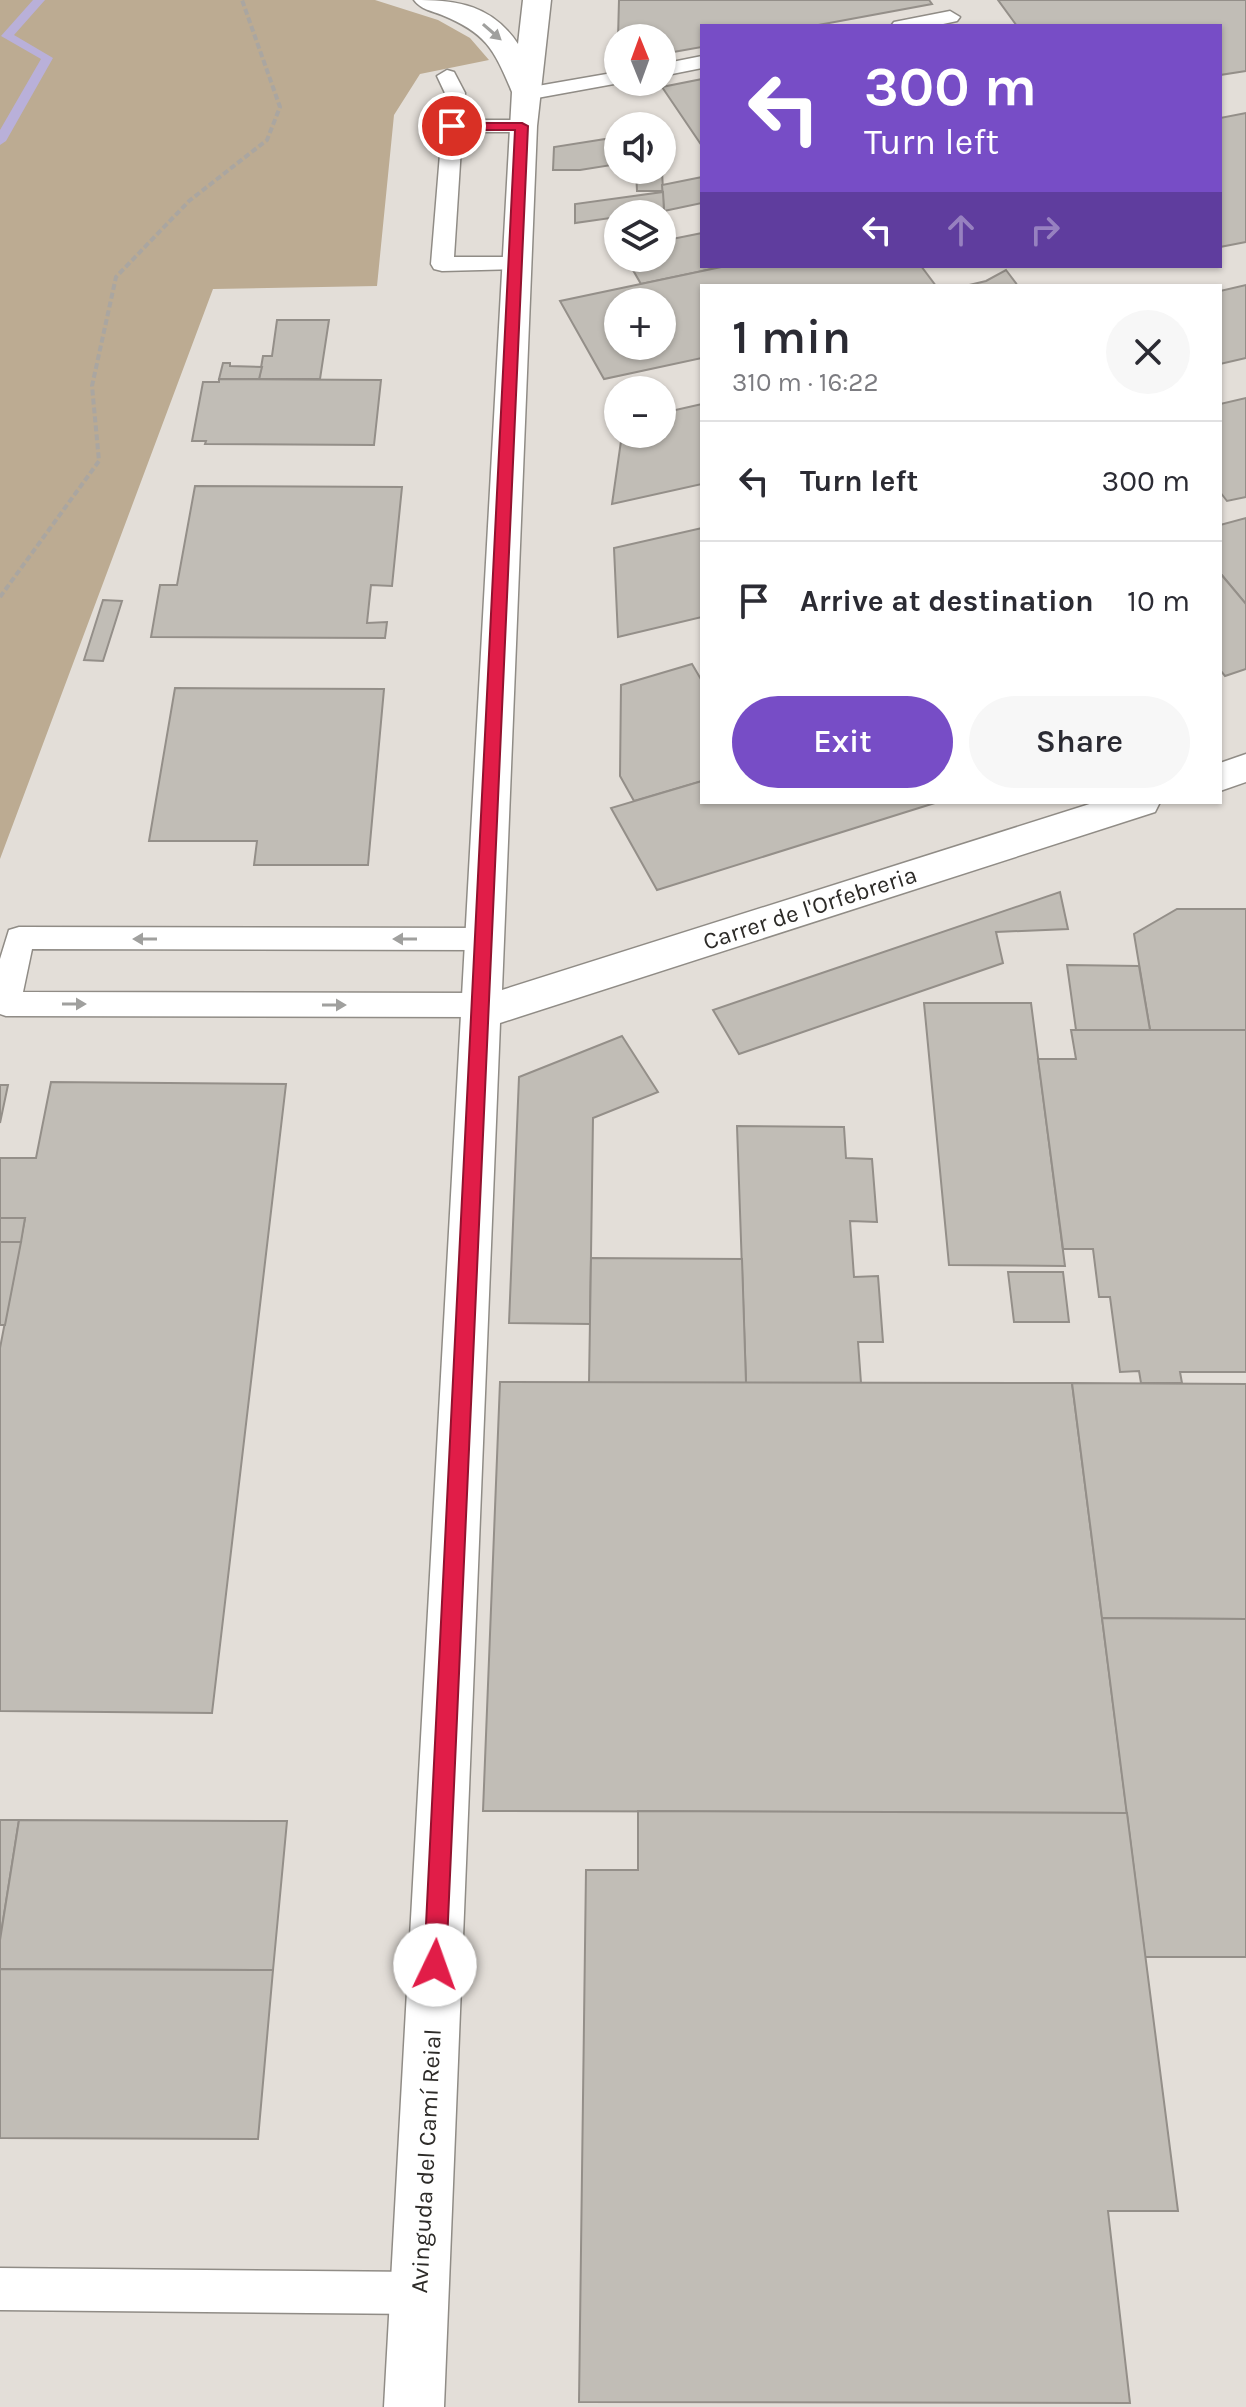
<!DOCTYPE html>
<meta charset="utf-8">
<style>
body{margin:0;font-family:Karla,sans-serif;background:#f7f7f7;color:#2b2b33;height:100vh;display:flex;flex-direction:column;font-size:30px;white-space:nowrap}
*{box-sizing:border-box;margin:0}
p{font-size:26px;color:#7c7c81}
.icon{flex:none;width:44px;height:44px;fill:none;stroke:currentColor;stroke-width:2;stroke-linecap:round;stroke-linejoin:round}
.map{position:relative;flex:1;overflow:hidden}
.side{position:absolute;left:700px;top:284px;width:522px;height:520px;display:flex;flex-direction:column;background:#fff;border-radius:0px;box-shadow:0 2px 6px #0004}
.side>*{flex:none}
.hud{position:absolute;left:700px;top:24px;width:522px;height:244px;border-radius:0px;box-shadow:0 2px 6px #0004;background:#774dc6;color:#fff;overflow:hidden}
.needle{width:52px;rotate:359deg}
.tools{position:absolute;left:604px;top:24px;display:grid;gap:16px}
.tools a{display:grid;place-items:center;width:72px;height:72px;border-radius:50%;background:#fff;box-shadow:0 2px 6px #0004;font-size:40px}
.pin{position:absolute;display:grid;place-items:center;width:68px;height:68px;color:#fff;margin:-34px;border:4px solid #fff;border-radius:50%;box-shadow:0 2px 8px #0007}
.me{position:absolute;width:88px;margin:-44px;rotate:3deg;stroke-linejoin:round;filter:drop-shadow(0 0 6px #0008)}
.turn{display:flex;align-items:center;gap:28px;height:168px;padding:0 32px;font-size:36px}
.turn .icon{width:104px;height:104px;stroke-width:2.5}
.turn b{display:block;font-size:56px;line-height:68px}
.lanes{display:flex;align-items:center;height:76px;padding:0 32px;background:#0003;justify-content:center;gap:40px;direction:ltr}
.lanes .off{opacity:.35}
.round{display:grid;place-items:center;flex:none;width:84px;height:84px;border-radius:42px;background:#f7f7f7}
.overview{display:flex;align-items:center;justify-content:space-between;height:136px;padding:0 32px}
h1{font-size:48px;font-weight:600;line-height:60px}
.cta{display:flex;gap:16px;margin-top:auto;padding:16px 32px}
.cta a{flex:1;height:92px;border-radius:48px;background:#774dc6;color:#fff;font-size:32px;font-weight:600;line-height:92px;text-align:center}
.cta a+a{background:#f7f7f7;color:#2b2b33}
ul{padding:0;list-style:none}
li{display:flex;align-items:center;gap:24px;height:120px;padding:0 32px;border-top:2px solid #e1e1e2}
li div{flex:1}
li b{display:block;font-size:30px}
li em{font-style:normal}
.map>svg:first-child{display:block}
.green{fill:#bcab92}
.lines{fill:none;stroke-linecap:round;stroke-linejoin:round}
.stream{fill:#b9b0d9;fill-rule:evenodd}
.building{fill:#c1bdb6;stroke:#948f89;stroke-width:2;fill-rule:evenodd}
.service-casing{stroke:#908c86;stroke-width:3}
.minor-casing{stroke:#908c86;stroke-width:3}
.path{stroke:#aaa6a1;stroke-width:4;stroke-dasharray:6 3;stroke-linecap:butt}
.service{fill:#fff;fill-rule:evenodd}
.minor{fill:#fff;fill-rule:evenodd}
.oneway{fill:#a0a09e}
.route{fill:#e11d48;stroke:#92132f;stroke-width:2}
.labels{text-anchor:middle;stroke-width:6;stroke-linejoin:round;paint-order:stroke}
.street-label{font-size:24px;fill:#2d2b28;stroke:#fff}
</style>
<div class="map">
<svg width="1246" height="2407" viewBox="0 0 1246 2407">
<rect width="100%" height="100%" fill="#e3ded8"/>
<polygon class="green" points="0,0 375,0 438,20 470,38 489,60 420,74 394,115 377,286 213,289 0,859"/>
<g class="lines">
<polygon class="stream" points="33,0 45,0 14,35 53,58 6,141 0,145 0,130 41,59 1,36"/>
</g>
<g class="building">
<polygon points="619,0 929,0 932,4 813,26 702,26 702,47 662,54 662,38 618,38"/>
<polygon points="998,0 1246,0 1246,71 1220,75 1220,26 1017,26"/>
<polygon points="702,79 702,146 662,87"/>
<polygon points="1246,113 1246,242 1220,247 1220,118"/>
<polygon points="618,137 618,164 580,170 553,170 554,147"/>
<polygon points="636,170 662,170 663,191 637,191"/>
<polygon points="702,177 702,203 664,211 662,185"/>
<polygon points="663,192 664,211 618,214 618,217 575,223 575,204"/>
<polygon points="702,233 702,266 726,266 641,284 626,258 662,258 662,241"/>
<path d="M726,266H921L936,286H702V358L604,379L560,301ZM618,302H662V346H618Z"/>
<polygon points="1006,270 1018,286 965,286 986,281"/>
<polygon points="1246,285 1246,358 1220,364 1220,291"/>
<polygon points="277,320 329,320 320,379 259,379 263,356 272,356"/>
<polygon points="223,363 230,363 230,366 262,367 259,379 219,379"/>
<polygon points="219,379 381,380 374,445 205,444 206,441 192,441 203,382 219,382"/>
<polygon points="1246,398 1246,497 1227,501 1220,492 1220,404"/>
<polygon points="702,404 702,484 612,504 622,434 662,434 662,413"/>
<polygon points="195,486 402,487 392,586 371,585 367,623 387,622 385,638 151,637 160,585 177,585"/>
<polygon points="1246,518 1246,604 1220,573 1220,525"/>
<polygon points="702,528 702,617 618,637 614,548"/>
<polygon points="1220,573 1246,604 1246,669 1225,676 1220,670"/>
<polygon points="103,600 122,601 103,661 84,660"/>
<polygon points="692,664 702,681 702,781 634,801 620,776 621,685"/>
<polygon points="175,688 384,689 368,865 254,865 257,841 149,841"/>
<polygon points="702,781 702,802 938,802 657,890 611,808"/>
<polygon points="1060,892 1068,929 996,932 1003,963 739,1054 713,1010"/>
<polygon points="1177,909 1246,909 1246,1030 1150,1030 1134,934"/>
<polygon points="1067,965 1139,966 1150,1030 1076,1030"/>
<polygon points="924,1003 1031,1003 1065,1266 949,1265"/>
<polygon points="1071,1030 1246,1030 1246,1372 1180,1372 1182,1383 1141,1383 1139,1371 1120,1372 1110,1297 1099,1297 1093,1249 1063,1249 1038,1059 1076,1059"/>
<polygon points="622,1036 658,1092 593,1118 590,1324 509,1323 519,1077"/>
<polygon points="51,1082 286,1084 212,1713 0,1711 0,1348 25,1218 0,1218 0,1158 36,1158"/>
<polygon points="0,1085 8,1085 0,1123"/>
<polygon points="737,1126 844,1127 846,1158 872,1159 877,1222 850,1221 854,1277 878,1276 883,1342 858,1342 861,1383 746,1383"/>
<polygon points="0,1218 25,1218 21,1242 0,1242"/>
<polygon points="0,1242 21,1242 5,1325 0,1325"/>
<polygon points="591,1258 742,1259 746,1383 589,1383"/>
<polygon points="1008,1272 1063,1272 1069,1322 1014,1322"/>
<polygon points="500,1382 1072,1383 1127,1813 483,1811"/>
<polygon points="1072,1383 1246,1384 1246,1619 1102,1618"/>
<polygon points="1102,1618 1246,1619 1246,1957 1145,1957"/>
<polygon points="638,1811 1127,1813 1178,2211 1108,2211 1130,2403 579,2402 586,1870 638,1870"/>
<polygon points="0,1820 19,1820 0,1940"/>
<polygon points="19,1820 287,1821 273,1970 0,1969 0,1940"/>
<polygon points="0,1969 273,1970 258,2139 0,2138"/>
</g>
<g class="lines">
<g class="service-casing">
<g id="service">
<polygon points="950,11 960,17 957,21 934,26 891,26 894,22"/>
<polygon points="702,56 702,68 662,76 662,64"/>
<polygon points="447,70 454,72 465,93 463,120 522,120 533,126 522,132 462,132 454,257 515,257 523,259 526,264 523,269 442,271 434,269 431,264 445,93 437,76"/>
<polygon points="618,72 618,82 625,82 526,100 515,94 526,88"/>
<polygon points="19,927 483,928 493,931 498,939 493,947 483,950 32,949 23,992 480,993 491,997 495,1005 491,1013 480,1017 6,1016 0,1014 0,959 9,930"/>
<polygon points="0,2268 420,2272 435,2278 441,2293 435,2308 420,2314 0,2310"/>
</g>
</g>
<g class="minor-casing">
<g id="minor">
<path d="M414,0C458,0 492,5 518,44L523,0H551L537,126L502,990L1096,802H1160L1155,812L500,1023L444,2407H384L512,92C494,49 486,33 442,15C432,11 420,9 414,0Z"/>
<polygon points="1246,754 1246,782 1220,791 1220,763"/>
</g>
</g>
<polyline class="path" points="0,597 99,461 92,386 116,277 189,201 267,140 280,107 242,0"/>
<use href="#service" class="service"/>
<use href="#minor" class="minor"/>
</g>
<defs><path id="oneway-solid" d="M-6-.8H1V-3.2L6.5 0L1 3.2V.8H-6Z" transform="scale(2)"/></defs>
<g class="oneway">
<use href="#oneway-solid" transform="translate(492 32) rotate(41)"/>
<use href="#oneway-solid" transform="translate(145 939) rotate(-180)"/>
<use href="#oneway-solid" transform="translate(405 939) rotate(-180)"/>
<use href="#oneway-solid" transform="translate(74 1004)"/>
<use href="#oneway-solid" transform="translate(334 1005)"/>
</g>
<polygon class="route" points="522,123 528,126 446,1965 443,1973 435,1976 427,1973 424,1965 515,130 452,130 446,126 452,123"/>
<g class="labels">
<g class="street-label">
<text transform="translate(810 908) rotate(-18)" y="8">Carrer de l'Orfebreria</text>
<text transform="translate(426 2161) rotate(-87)" y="8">Avinguda del Camí Reial</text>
</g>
</g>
</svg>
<div class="tools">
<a><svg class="needle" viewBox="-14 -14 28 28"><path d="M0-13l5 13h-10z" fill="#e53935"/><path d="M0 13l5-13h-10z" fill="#7c7c81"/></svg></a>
<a><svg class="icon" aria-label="sound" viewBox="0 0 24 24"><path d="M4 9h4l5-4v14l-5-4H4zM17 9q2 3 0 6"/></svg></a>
<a><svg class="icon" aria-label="layers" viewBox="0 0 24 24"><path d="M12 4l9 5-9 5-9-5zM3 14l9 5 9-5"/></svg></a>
<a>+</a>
<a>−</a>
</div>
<div class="pin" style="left:452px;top:126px;background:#d93025"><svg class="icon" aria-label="arrive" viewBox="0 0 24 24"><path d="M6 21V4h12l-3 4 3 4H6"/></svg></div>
<svg class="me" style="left:435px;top:1965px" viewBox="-20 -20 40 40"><circle r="19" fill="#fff"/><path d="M0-13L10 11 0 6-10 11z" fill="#e11d48"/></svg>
<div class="hud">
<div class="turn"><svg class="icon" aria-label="left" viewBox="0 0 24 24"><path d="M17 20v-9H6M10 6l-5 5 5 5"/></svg><div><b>300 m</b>Turn left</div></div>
<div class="lanes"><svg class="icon" aria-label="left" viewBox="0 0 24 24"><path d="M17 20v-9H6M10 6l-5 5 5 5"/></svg><svg class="icon off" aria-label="ahead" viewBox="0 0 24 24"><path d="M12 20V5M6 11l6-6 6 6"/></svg><svg class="icon off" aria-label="right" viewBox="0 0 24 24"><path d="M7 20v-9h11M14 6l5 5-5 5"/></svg></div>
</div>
<section class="side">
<div class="overview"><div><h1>1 min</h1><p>310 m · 16:22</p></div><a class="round"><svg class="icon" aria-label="close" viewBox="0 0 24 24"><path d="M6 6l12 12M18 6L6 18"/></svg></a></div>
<ul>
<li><svg class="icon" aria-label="left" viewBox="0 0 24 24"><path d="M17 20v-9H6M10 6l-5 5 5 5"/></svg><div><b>Turn left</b></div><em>300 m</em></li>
<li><svg class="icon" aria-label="arrive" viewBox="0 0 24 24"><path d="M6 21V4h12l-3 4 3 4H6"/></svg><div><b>Arrive at destination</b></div><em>10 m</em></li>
</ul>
<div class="cta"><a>Exit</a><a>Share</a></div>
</section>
</div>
